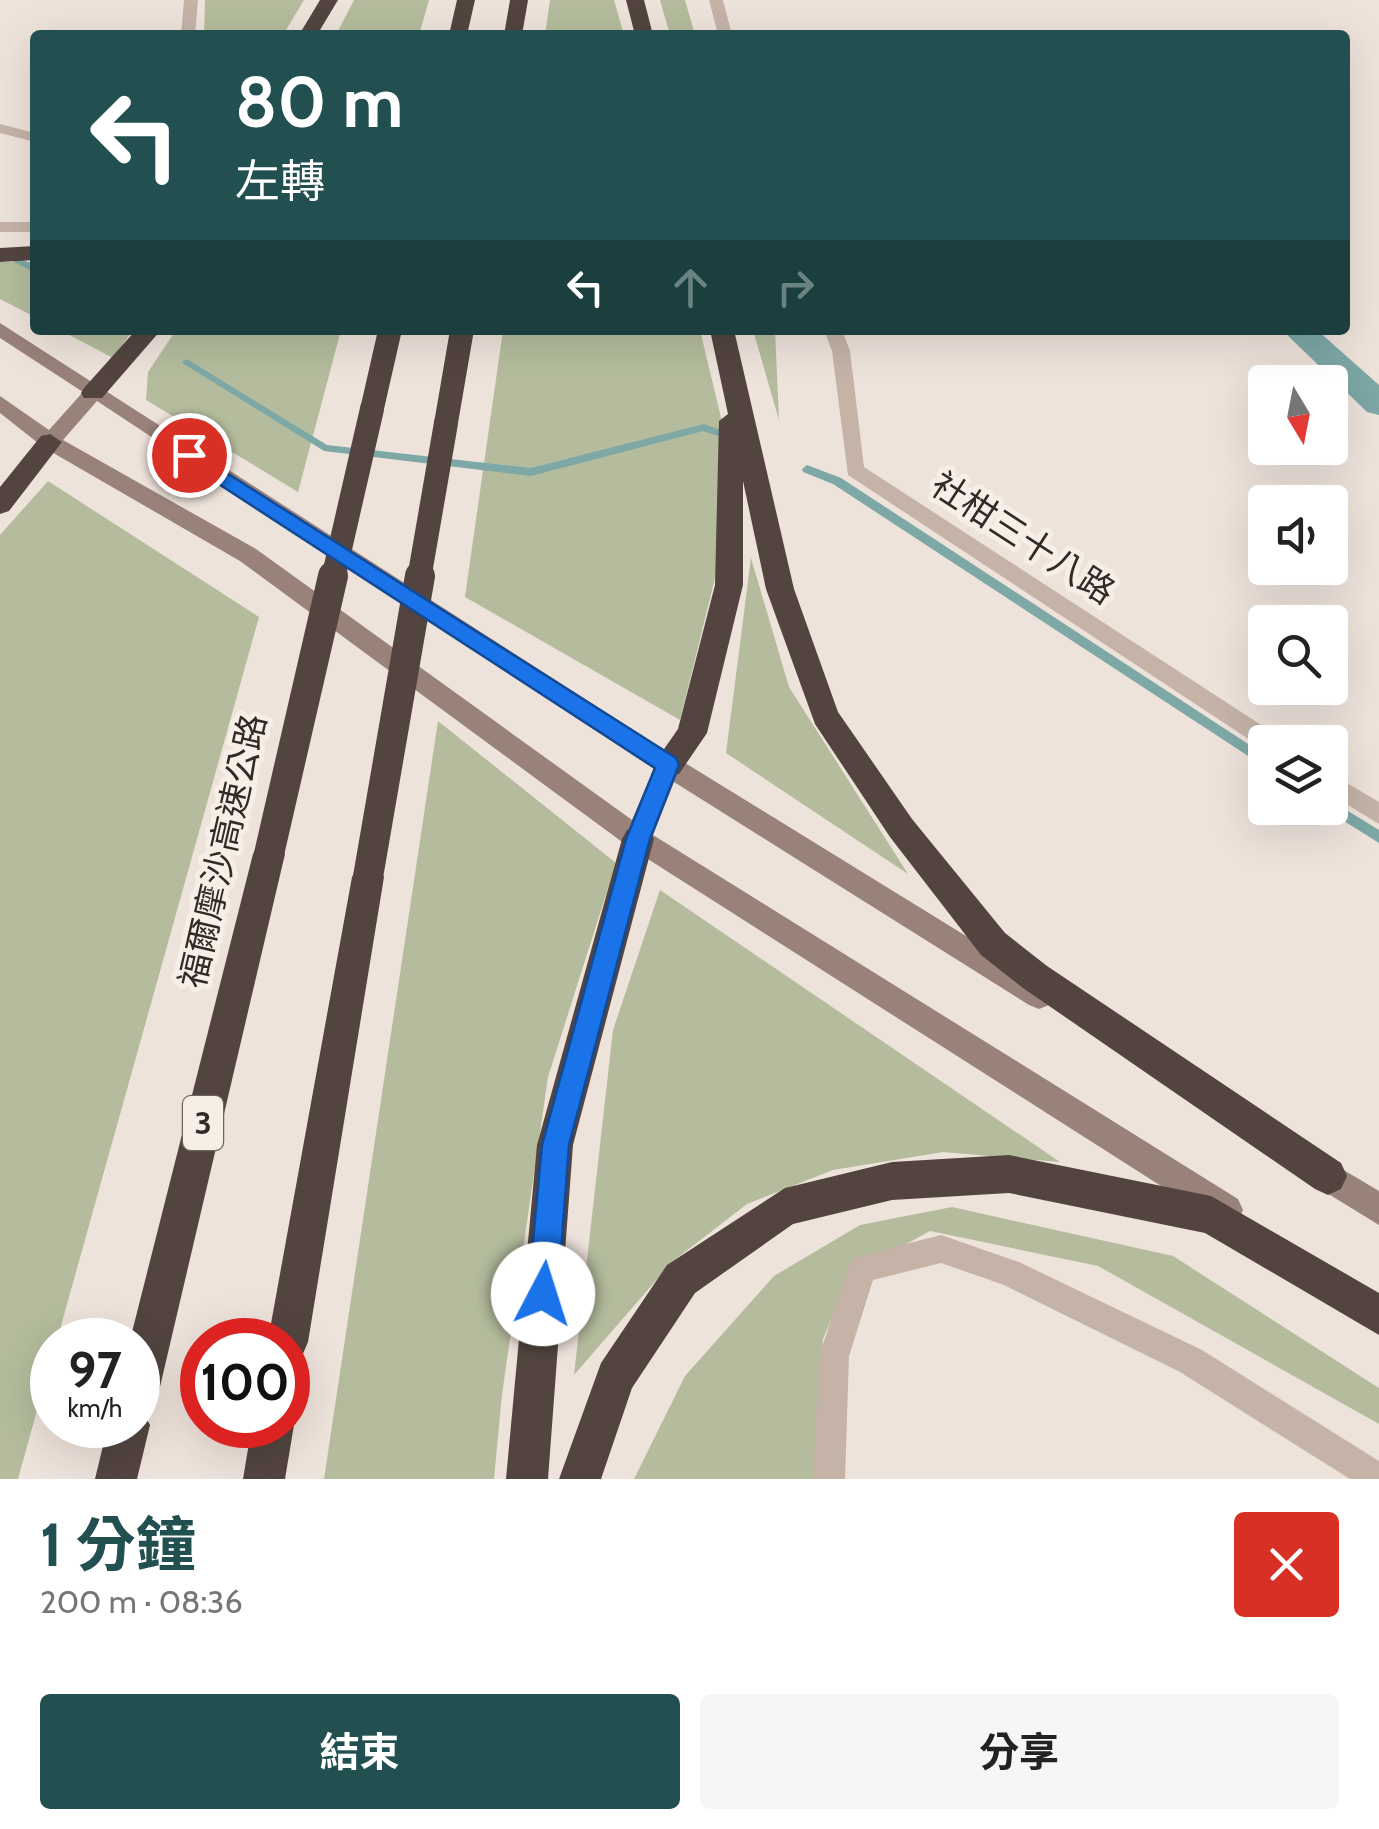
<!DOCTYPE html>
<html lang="zh-TW">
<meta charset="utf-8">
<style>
body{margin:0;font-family:Cabin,"Noto Sans TC",sans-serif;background:#f6f6f6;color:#222;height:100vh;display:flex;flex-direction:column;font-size:38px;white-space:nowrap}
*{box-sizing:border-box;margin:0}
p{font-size:32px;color:#767676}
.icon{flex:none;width:55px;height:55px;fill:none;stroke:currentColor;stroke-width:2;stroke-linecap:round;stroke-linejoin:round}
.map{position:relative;height:1479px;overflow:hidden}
.side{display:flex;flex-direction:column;background:#fff;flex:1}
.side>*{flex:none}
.top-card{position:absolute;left:30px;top:30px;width:1320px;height:305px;border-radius:10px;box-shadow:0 10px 40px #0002;background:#224f4f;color:#fff;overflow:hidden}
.needle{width:65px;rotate:170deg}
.tools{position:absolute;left:1248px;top:365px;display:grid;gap:20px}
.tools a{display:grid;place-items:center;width:100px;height:100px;border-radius:10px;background:#fff;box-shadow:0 10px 40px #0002;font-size:50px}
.speed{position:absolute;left:30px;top:1318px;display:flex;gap:20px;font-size:50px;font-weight:700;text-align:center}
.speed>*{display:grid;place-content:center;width:130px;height:130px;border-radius:50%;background:#fff;box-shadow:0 10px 40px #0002;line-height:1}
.speed small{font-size:25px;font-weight:400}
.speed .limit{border:15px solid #d22;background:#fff;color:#111}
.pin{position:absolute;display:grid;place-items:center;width:85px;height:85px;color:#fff;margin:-42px;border:5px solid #fff;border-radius:50%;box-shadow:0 2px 10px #0007}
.me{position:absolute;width:110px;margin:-55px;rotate:5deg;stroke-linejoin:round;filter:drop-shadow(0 0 8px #0008)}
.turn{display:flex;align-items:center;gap:35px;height:210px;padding:0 40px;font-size:45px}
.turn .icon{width:130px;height:130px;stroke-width:2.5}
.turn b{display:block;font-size:70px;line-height:85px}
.lanes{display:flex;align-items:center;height:95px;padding:0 40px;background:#0003;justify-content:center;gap:50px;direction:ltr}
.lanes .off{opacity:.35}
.round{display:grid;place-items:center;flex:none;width:105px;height:105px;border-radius:10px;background:#f6f6f6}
.overview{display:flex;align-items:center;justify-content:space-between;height:170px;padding:0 40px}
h1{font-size:60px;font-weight:700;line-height:75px;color:#224f4f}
.cta{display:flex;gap:20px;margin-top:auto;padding:20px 40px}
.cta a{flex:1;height:115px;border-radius:10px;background:#224f4f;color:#fff;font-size:40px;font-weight:700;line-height:115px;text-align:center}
.cta a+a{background:#f6f6f6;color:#222}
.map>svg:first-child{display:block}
.green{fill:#b4bc9d}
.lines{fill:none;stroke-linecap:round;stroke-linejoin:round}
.stream{fill:#7da8a6;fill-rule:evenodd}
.canal{fill:#7da8a6;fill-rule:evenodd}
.lane{fill:#c5b3a8;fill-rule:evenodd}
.secondary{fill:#98827a;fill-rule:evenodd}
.highway{fill:#53443f;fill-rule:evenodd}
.highway-bridge-far1{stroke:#53443f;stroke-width:24}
.highway-bridge{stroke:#53443f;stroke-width:30}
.route{fill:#1a73e8;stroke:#114b97;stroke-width:2.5}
.labels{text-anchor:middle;stroke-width:10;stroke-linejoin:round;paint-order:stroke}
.shield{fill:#f7eee6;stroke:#6e6560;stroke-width:2.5}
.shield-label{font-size:32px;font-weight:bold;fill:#332a27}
.street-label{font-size:35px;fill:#332a27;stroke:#f7eee6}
</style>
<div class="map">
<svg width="1379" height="1479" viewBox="0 0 1379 1479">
<rect width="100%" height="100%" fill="#eee3db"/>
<g class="green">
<polygon points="205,0 304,0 283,35 204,35"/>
<polygon points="354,0 429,0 419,35 336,35"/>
<polygon points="550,0 614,0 624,35 545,35"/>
<polygon points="660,0 685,0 695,35 670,35"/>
<polygon points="0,262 35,262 35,317 0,299"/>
<polygon points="60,330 133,330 113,358"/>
<polygon points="176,330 341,330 298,492 146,400 148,372"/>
<polygon points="503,330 700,330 724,430 719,562 680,720 465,597"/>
<polygon points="753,330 775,330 779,420"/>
<polygon points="48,481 259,617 57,1340 52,1340 52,1356 18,1479 0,1479 0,535"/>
<polygon points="751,558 789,687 908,874 726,753"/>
<polygon points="438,721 616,863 548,1077 502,1394 494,1479 324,1479"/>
<polygon points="660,890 1060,1162 943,1152 833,1170 747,1204 672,1262 574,1375 613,1030"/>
<polygon points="952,1207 1173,1256 1379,1388 1379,1424 1098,1266 930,1231 850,1275 823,1339 814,1479 634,1479 685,1376 774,1276 860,1225"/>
</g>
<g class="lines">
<g class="stream">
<polygon points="12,254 35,266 35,273 9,259 7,257"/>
<polygon points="187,359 327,445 531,468 704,424 734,435 735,437 730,440 703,431 531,476 324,451 184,364 182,362"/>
<polygon points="807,465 841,478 1265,755 1265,767 833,484 803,472 802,469"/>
<polygon points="1330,800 1379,830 1379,843 1325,809 1330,808"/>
</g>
<polygon class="canal" points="1282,330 1317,330 1379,385 1379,415 1367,412"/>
<g class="lane">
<polygon points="184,0 198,0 195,35 181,35"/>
<polygon points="709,0 723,0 732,35 718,35"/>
<polygon points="0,124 35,133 35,142 0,133"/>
<rect x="0" y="222" width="35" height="10"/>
<polygon points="824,330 842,330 850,351 864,467 1278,736 1281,742 1265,742 1265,749 1262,748 848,475 832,351"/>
<polygon points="1330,773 1379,802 1379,824 1330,794"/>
<polygon points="941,1235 1019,1262 1202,1350 1379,1461 1379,1479 1350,1479 1180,1372 1004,1285 941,1263 873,1280 849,1356 845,1479 813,1479 819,1356 852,1258"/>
</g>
<g class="secondary">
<path d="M0,323L677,758L1049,987L1053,996L1049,1005L1039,1009L1029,1005L674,782L653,835L1238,1199L1243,1210L1238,1221L1227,1226L1216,1221L629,847L240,561L43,447L0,413V396L49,430L83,392L0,338ZM97,401L654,769L632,820L256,549L63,440Z"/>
<polygon points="1315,1153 1379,1191 1379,1225 1304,1179 1299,1168 1304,1157"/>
</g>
<g class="highway">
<polygon points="320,0 338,0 317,35 299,35"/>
<polygon points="457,0 475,0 467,35 449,35"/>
<polygon points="510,0 528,0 522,35 504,35"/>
<polygon points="626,0 644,0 653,35 635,35"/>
<polygon points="35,246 35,260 0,262 0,248"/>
<polygon points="136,330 161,330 102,398 84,398 81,393 84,388"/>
<polygon points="378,330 402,330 384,409 372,417 360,409"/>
<polygon points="450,330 474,330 458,423 446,431 434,423"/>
<polygon points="710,330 734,330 794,589 838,712 912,819 1005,933 1047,966 1341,1163 1347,1176 1341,1189 1328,1195 1315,1189 1023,988 981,955 890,837 815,724 766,589 743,481 743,585 707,733 679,774 668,777 657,774 653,765 678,729 715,585 719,421 728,414"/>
<polygon points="50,434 62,442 9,511 0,514 0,487 41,436"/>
<polygon points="638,826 649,830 654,839 573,1145 548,1479 506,1479 537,1145 622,839 627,830"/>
<polygon points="269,840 280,844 285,854 159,1391 153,1406 142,1410 150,1425 137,1479 95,1479 108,1425 138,1425 138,1340 130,1340 253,854 258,844"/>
<polygon points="368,863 379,867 384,877 308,1342 302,1356 288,1362 288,1340 268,1340 352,877 357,867"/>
<polygon points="1009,1155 1211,1196 1379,1293 1379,1335 1205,1233 1009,1193 892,1200 793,1224 695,1293 632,1388 601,1479 559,1479 601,1363 667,1265 785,1188 892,1162"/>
<polygon points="288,1410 294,1425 285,1479 243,1479 252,1425 288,1425"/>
</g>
<g class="highway-bridge-far1">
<polyline points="333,579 372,409"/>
<polyline points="419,579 446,423"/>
</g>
<g class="highway-bridge">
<polyline points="269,854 333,576"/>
<polyline points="368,877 420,576"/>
</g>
</g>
<polygon class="route" points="189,449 676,758 679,765 650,839 569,1145 558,1294 554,1304 543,1308 532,1304 528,1294 542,1145 626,839 655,768 182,460 182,450"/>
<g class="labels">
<rect class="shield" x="183" y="1096" width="40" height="54" rx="8"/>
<g class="shield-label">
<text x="203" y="1134">3</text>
</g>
<g class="street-label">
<text transform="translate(1023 538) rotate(33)" y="12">社柑三十八路</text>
<text transform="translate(223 851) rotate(-77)" y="12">福爾摩沙高速公路</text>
</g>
</g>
</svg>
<div class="tools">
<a><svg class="needle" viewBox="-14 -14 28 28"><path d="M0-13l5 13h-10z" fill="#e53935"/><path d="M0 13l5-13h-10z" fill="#767676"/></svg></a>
<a><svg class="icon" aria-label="sound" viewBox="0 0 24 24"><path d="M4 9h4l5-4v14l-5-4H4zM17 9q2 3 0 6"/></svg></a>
<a><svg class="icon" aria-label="search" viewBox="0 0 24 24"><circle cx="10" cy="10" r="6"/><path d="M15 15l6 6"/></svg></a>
<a><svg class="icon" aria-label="layers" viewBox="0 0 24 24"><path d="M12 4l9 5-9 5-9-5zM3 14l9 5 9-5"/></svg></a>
</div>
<div class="speed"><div>97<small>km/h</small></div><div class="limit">100</div></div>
<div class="pin" style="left:189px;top:455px;background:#d93025"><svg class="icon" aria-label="arrive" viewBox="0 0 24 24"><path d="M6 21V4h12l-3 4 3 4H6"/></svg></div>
<svg class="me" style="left:543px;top:1294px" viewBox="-20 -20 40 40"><circle r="19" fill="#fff"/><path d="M0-13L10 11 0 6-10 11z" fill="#1a73e8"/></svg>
<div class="top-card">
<div class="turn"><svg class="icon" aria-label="left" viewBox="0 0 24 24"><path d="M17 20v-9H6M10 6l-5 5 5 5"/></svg><div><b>80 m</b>左轉</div></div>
<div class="lanes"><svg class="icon" aria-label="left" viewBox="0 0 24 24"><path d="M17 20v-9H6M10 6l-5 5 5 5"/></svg><svg class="icon off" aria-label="ahead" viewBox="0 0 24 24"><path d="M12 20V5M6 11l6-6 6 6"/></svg><svg class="icon off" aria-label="right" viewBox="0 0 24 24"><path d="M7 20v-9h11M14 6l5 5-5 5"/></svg></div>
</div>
</div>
<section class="side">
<div class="overview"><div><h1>1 分鐘</h1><p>200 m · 08:36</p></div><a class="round" style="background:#d93025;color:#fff"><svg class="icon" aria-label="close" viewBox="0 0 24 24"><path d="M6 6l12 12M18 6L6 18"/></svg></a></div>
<div class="cta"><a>結束</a><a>分享</a></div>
</section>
